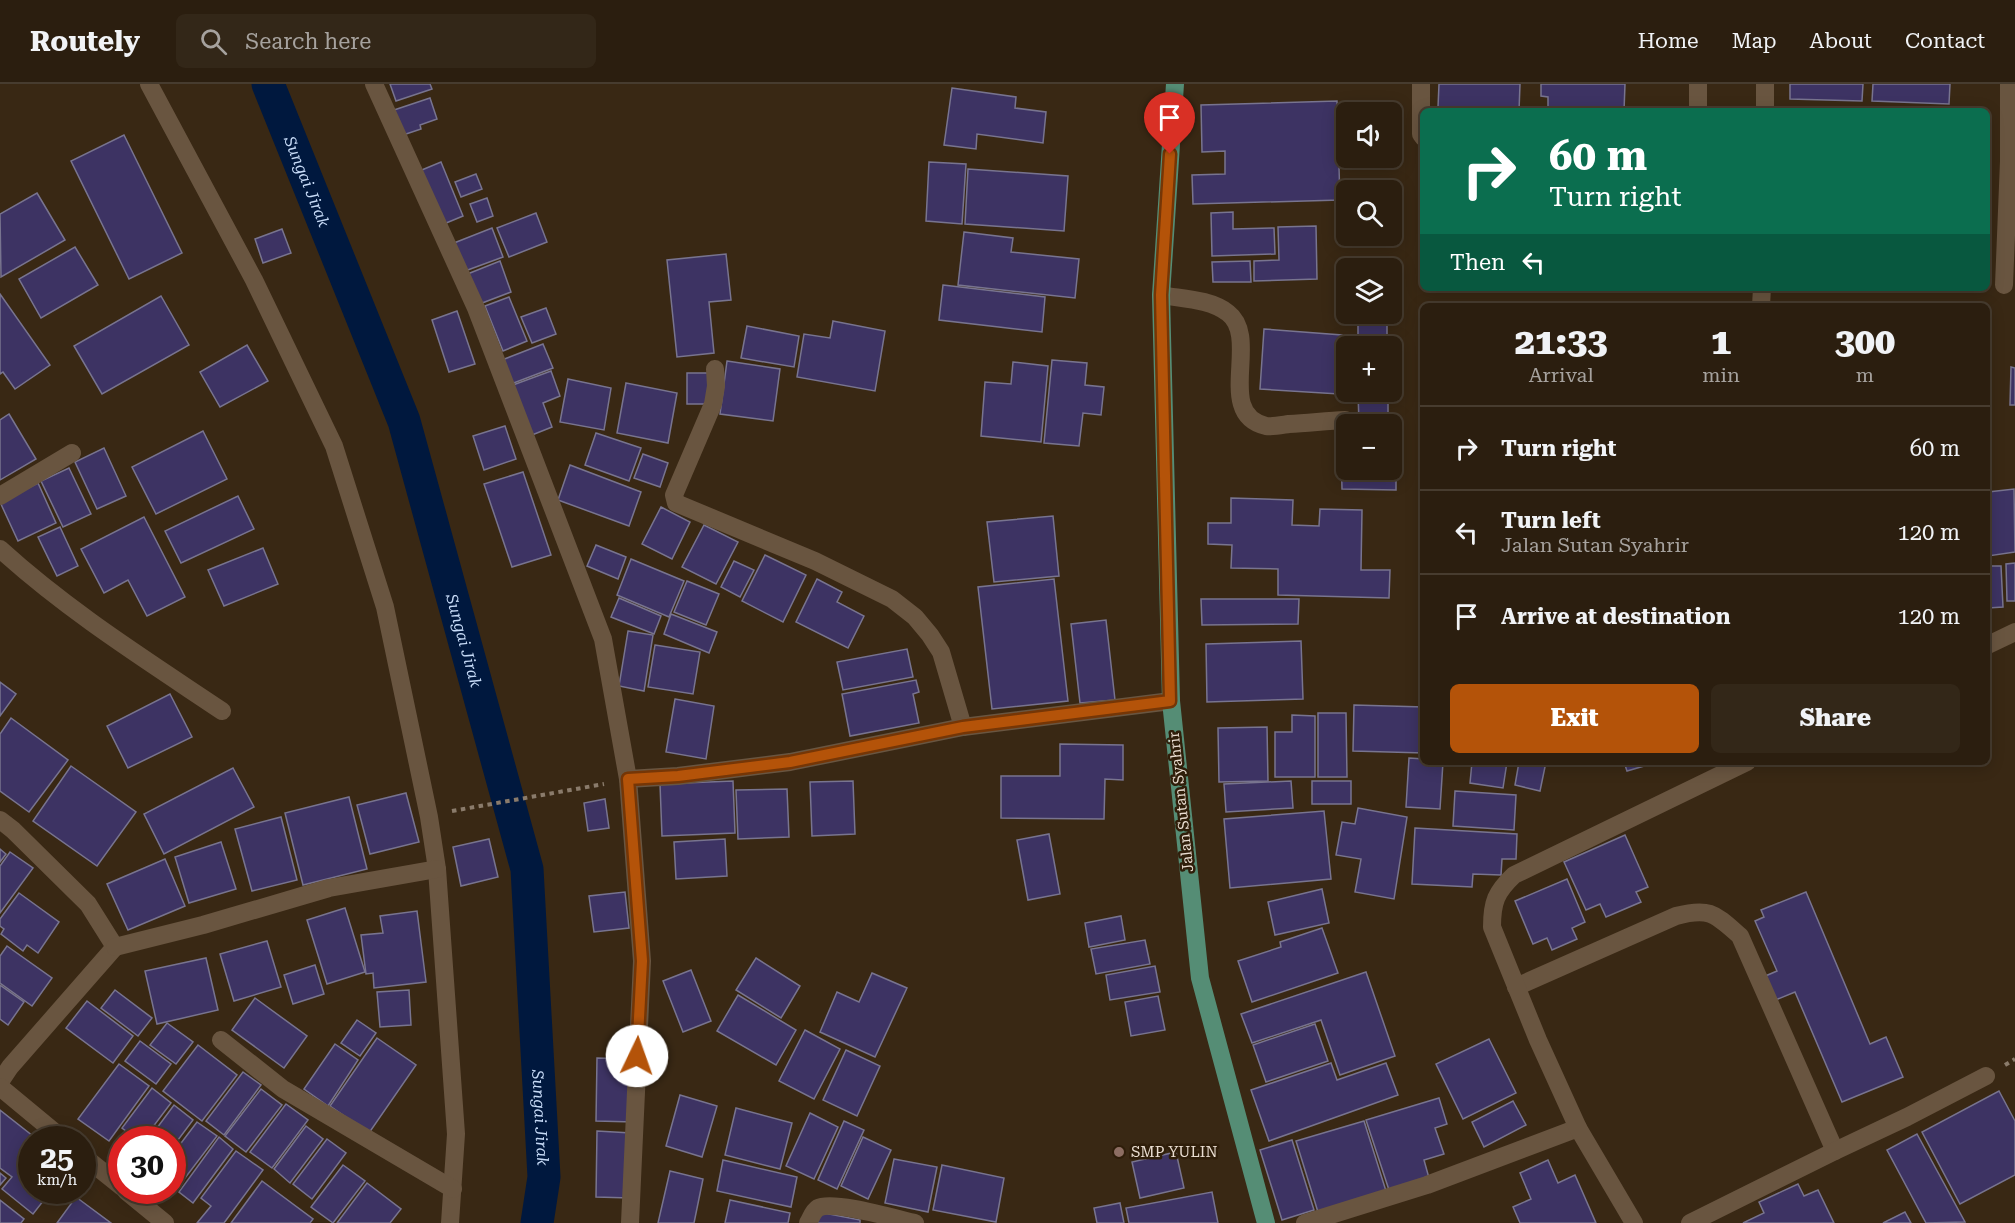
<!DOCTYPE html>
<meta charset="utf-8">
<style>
body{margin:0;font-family:"Roboto Serif",serif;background:#332718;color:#f1f3f6;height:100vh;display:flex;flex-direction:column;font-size:22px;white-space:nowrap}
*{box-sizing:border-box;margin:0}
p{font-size:20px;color:#a6a29e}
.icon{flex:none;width:33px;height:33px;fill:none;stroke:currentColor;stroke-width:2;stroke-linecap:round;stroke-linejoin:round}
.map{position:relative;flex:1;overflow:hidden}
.drawer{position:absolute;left:1420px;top:219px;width:570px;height:462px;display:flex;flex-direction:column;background:#2b1e0f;border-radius:9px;box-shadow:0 3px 15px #0003,0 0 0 2px #473c2f}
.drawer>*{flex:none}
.hud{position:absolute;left:1420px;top:24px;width:570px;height:183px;border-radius:9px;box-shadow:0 3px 15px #0003,0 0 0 2px #473c2f;background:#0b6e4f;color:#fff;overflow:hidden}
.tools{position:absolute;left:1336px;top:18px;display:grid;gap:12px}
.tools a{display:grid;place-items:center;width:66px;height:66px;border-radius:9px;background:#2b1e0f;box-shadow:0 3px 15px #0003,0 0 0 2px #473c2f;font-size:30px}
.speed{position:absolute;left:18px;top:1042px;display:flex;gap:12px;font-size:30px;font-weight:700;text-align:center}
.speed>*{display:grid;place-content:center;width:78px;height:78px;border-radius:50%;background:#2b1e0f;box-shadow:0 3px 15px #0003,0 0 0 2px #473c2f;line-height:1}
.speed small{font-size:15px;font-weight:400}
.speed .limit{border:9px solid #d22;background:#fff;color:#111}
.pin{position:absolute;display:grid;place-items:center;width:51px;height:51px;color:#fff;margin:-62px -26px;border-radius:50% 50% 50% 0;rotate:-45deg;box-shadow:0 0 6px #0007}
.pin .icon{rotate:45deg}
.me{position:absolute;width:66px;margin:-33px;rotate:3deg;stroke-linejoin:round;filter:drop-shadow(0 0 4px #0008)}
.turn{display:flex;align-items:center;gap:21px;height:126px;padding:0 30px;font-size:27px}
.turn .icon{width:78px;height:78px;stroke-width:2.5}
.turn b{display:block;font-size:42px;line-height:51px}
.then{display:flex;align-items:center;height:57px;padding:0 30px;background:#0003;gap:12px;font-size:22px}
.eta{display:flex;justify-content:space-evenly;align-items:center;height:102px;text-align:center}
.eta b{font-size:36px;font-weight:800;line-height:42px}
.action{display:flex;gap:12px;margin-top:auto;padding:12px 30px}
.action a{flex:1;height:69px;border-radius:9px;background:#b45309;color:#fff;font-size:24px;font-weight:800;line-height:69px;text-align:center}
.action a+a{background:#332718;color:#f1f3f6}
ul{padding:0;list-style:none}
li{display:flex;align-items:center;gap:18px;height:84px;padding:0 30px;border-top:2px solid #473c2f}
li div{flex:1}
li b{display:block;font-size:22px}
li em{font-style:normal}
header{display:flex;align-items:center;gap:36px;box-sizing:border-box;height:84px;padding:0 30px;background:#2b1e0f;border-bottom:2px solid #473c2f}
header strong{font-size:28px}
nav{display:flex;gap:33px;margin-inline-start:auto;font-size:21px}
.search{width:420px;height:54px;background:#332718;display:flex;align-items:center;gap:15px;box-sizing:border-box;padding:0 21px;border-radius:9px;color:#a6a29e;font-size:22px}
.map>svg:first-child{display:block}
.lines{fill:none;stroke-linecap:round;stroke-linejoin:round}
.canal{stroke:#00183e;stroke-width:33}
.building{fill:#3d3363;stroke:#78748f;stroke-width:1.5}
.path{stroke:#8a7b6b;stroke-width:4;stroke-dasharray:4.5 4.5;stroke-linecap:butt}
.minor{stroke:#695540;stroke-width:18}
.major{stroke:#558d75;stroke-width:18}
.route-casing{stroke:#753606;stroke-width:15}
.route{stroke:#b45309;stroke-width:10}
.education-dot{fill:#8d6e63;stroke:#2f1e0a;stroke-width:2}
.labels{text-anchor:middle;stroke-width:5;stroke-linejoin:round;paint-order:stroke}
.street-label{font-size:15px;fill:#eaded2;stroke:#2f1e0a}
.poi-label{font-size:15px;fill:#eaded2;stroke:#2f1e0a;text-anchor:start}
.water-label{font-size:16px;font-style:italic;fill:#c6daf6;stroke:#2f1e0a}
</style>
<header>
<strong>Routely</strong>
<div class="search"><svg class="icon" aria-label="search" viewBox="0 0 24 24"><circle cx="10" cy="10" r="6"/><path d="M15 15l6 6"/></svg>Search here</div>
<nav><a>Home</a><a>Map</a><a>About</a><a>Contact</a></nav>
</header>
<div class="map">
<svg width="2015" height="1139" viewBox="0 0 2015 1139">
<rect width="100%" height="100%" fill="#392814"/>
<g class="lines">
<path class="canal" id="s1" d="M268,0L404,337L527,785L544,1093L537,1139"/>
</g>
<g class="building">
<polygon points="390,0 430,0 432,5 396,17"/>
<polygon points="1439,0 1520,0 1519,27 1463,27 1463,24 1438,23"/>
<polygon points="1541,0 1625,0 1624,27 1548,27 1548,13 1541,12"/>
<polygon points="1790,0 1863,0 1862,17 1790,15"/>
<polygon points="1873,0 1950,0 1949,20 1872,17"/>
<polygon points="952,4 1016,13 1015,24 1046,28 1043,59 977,50 976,65 944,61"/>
<polygon points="430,14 437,35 420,41 421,45 400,52 391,27"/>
<polygon points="1337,17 1340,116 1193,120 1192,91 1225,90 1225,67 1202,68 1201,21"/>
<polygon points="124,51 182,169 129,195 71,77"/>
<polygon points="441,78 463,132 439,142 417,88"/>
<polygon points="929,78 966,80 962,140 926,137"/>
<polygon points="968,85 1068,92 1064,147 965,140"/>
<polygon points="476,90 482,105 461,113 455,98"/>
<polygon points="37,109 65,156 1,193 0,130"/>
<polygon points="487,114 493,132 477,138 470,120"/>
<polygon points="1233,128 1233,145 1274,144 1275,170 1212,172 1211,129"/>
<polygon points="536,129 547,158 509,173 497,144"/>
<polygon points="1316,142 1317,195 1254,197 1254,177 1279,176 1278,143"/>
<polygon points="492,144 503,173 465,187 454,159"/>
<polygon points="282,145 291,169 263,179 255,155"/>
<polygon points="964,148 1013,154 1011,168 1079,175 1075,214 958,201"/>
<polygon points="75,163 98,201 41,234 19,195"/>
<polygon points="726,170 731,216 709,218 714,269 677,273 667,176"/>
<polygon points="500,177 511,208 477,221 465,191"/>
<polygon points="1250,177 1251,198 1213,198 1212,178"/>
<polygon points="943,201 1045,213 1042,248 939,236"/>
<polygon points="0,210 50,281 15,305 3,288 0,290"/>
<polygon points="161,212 189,261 102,310 74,262"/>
<polygon points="509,213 527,257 503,267 485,222"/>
<polygon points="546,224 556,250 532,259 521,233"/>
<polygon points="457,227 475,280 449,288 432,236"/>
<rect x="1358" y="230" width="29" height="32"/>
<polygon points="833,237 885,247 875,307 797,293 804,250 830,254"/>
<polygon points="747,242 799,252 794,283 741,274"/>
<polygon points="1264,245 1342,251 1339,310 1260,305"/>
<polygon points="543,260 553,284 511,300 502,276"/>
<polygon points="247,261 268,297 220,323 200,288"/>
<polygon points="1052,276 1087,279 1085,301 1104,303 1101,331 1083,329 1079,362 1044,359"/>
<polygon points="727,277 780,285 773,337 720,330"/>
<polygon points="1013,278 1048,282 1041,358 981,352 985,298 1011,300"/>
<polygon points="2011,283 2015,284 2015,321 2010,321"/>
<polygon points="551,287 560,312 543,319 552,343 532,351 513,301"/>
<rect x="687" y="289" width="21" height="31"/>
<polygon points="568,295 611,304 604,346 560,338"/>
<polygon points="626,299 677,309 668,359 617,349"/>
<polygon points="1358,308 1388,308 1388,340 1359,340"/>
<polygon points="9,330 36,375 0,396 0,336"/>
<polygon points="505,342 516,375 484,386 473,352"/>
<polygon points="203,347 227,395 156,430 132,383"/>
<polygon points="596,349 641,364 629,397 585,381"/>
<polygon points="1341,362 1347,362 1347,386 1392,386 1392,362 1396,362 1396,406 1342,405"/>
<polygon points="104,364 126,412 97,425 75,378"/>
<polygon points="643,370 668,379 660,403 634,394"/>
<polygon points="570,381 641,408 629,442 558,416"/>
<polygon points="69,384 91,430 63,443 41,397"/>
<polygon points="523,388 551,471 512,483 484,400"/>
<polygon points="38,399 56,439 18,457 0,418"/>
<polygon points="2014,405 2015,468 1988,472 1988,408"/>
<polygon points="238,412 254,445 181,479 165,447"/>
<polygon points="1231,414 1293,416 1292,441 1319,442 1320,425 1362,426 1361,486 1390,486 1389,514 1278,511 1278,485 1231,484 1232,461 1208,460 1208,439 1231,439"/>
<polygon points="661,423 690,438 672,475 642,460"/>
<polygon points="1053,432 1059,492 994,498 987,438"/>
<polygon points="144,433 185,513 147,532 128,496 104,509 81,465"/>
<polygon points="704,441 738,458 716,500 682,483"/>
<polygon points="60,443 78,482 57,492 38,453"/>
<polygon points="596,461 626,473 618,495 587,482"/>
<polygon points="263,464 278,500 224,522 208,486"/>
<polygon points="765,471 806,491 783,538 742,517"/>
<polygon points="631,475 684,497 669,533 617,511"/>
<polygon points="734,477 754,486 740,513 721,503"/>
<polygon points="2015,479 2015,517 2007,517 2006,480"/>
<polygon points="1988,482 2001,482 2003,523 1988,524"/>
<polygon points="817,495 842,508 837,518 864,532 848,564 796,538"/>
<polygon points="1054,495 1068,617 992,625 978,503"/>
<polygon points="687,497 719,510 706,541 674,528"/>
<polygon points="619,514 661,532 654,550 611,533"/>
<polygon points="1201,515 1299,515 1298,540 1202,541"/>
<polygon points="671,530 717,548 709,569 664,550"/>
<polygon points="1106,536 1115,616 1080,619 1071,540"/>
<polygon points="628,547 653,551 644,607 619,602"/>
<polygon points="1301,557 1303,615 1207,618 1206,560"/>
<polygon points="655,561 700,568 693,610 648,603"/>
<polygon points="907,565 913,593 843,606 837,578"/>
<polygon points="916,596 919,608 913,610 919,639 850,652 842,610"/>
<polygon points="0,598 16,610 0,632"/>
<polygon points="170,610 192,653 128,684 107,642"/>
<polygon points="675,615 714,622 706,675 666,668"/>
<polygon points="1354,621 1424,623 1424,669 1353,667"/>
<polygon points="1318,629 1346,629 1347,693 1318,693"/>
<polygon points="1292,631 1315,632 1315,693 1275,693 1275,648 1292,648"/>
<polygon points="11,634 68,676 29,728 0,707 0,650"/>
<polygon points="1267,643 1268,697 1219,698 1218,644"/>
<polygon points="1060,660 1123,661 1123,696 1105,695 1104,735 1001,734 1001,692 1060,692"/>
<polygon points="1409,674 1424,675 1424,678 1443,678 1440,725 1406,723"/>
<polygon points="1472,678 1507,678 1503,704 1470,699"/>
<polygon points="1519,678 1546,678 1540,707 1515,701"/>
<polygon points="1624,678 1658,678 1627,687"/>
<polygon points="71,682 136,728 97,782 33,737"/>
<polygon points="233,684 254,723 164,770 144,730"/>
<polygon points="733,697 735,749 662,752 660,700"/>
<polygon points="853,697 855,750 812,752 810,698"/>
<polygon points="1291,697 1293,724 1226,728 1224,700"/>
<rect x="1312" y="697" width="39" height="23"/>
<polygon points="787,705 789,753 738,755 736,706"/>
<polygon points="1455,707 1516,711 1514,746 1453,742"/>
<polygon points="406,709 419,758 370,770 357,721"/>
<polygon points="349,713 367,785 303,801 285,729"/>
<polygon points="605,715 609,744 588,747 584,719"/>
<polygon points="1358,724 1407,733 1394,815 1355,808 1361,775 1336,771 1342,738 1355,740"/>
<polygon points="1324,727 1331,795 1230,804 1224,735"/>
<polygon points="281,733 297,796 252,807 235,745"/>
<polygon points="1415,744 1517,750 1516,775 1502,775 1501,791 1473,790 1472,803 1412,800"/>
<polygon points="1049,750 1060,810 1028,816 1017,756"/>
<polygon points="1625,751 1648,803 1636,808 1641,818 1606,833 1600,820 1586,826 1564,778"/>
<polygon points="489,755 498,793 461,802 453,763"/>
<polygon points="725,755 727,792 676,795 674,758"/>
<polygon points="221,758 236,805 189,819 175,773"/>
<polygon points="0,765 6,770 0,778"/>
<polygon points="10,768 33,784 0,829 0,782"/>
<polygon points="165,775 185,822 128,846 107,800"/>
<polygon points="1567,795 1585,838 1572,844 1577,855 1552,866 1547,854 1533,860 1515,817"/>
<polygon points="1322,805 1329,839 1275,851 1268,818"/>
<polygon points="625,808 629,844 594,848 589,812"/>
<polygon points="1806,808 1870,960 1886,953 1903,993 1842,1018 1795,908 1773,917 1763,893 1777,887 1755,837 1764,833 1761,826"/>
<polygon points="19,809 59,838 38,869 27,861 23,867 1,850 4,845 0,842 0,835"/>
<polygon points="345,824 365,888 327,900 307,836"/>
<polygon points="417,827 426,898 374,904 373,889 366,890 361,851 383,849 380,832"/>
<polygon points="1121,832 1125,856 1089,863 1085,839"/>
<polygon points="1322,844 1338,889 1252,918 1238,877 1281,863 1280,858"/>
<polygon points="1145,856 1150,880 1096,890 1091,865"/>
<polygon points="267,857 281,903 234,917 220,870"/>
<polygon points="7,862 52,894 32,922 0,899 0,872"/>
<polygon points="206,874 218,926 157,940 145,887"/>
<polygon points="756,874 800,902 781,934 736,906"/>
<polygon points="315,881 324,910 293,920 284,891"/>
<polygon points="1155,882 1160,908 1110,916 1106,891"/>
<polygon points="691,886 711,937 683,948 663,897"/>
<polygon points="1366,888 1395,972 1340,991 1321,936 1252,959 1241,930"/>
<polygon points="872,889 907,904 875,973 820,948 837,908 859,918"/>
<polygon points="0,901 24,918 8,941 0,935"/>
<polygon points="115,906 152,934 138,952 101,924"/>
<polygon points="409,906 411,941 380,943 377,908"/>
<polygon points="738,911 796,946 776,981 717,947"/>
<polygon points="1158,912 1165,946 1131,952 1125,918"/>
<polygon points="255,914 307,952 284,984 232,946"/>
<polygon points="87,917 133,952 113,979 66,944"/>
<polygon points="357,936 376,949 360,972 341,959"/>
<polygon points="167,939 193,958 176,980 150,961"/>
<polygon points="1315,940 1328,977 1266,998 1253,961"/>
<polygon points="805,946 840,965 814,1015 779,997"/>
<polygon points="377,954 416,981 369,1049 330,1022"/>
<polygon points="1489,955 1516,1009 1463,1035 1436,980"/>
<polygon points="140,957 171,980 156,1000 125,977"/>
<polygon points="335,960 358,976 328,1022 304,1005"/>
<polygon points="198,961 237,991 202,1037 163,1007"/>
<polygon points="846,966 880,982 857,1032 823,1016"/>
<polygon points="597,974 635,975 634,1038 596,1037"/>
<polygon points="1331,979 1337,996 1386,979 1398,1011 1269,1057 1251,1006"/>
<polygon points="119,980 149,1002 109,1057 78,1035"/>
<polygon points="243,988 261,1001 224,1051 206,1037"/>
<polygon points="152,1004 171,1019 143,1056 138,1056 122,1044"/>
<polygon points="261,1005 282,1021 246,1068 225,1052"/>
<polygon points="1999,1007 2015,1037 2015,1091 1960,1120 1922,1048"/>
<polygon points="680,1011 717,1022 702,1073 666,1062"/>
<polygon points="1439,1014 1447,1040 1435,1044 1444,1070 1424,1076 1429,1094 1389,1106 1366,1036"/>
<polygon points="1513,1017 1526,1041 1484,1063 1472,1038"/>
<polygon points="286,1020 308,1036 272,1084 250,1068"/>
<polygon points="174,1021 193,1036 172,1064 172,1056 148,1056"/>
<polygon points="736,1024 792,1039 780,1085 725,1071"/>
<polygon points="0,1026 38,1056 32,1056 32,1107 51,1107 33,1130 2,1105 12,1093 0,1084"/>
<polygon points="810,1029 838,1043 814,1095 786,1082"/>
<polygon points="844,1037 864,1046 837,1105 818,1096"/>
<polygon points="1364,1037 1386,1107 1318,1128 1296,1057"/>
<polygon points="197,1038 217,1052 182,1098 172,1091 172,1071"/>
<polygon points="306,1042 323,1055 290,1099 274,1085"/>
<polygon points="597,1047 631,1049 630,1114 596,1113"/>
<polygon points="1917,1050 1965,1138 1926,1139 1887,1066"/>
<polygon points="219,1053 233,1065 193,1119 179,1108"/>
<polygon points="863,1053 891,1066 868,1115 841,1102"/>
<polygon points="327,1055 346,1069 312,1115 293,1100"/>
<polygon points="1292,1056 1314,1126 1282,1136 1260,1066"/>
<polygon points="236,1067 263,1086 224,1139 197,1139 211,1122 201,1114"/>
<polygon points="1176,1068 1184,1104 1140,1114 1132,1078"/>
<polygon points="894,1075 937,1083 928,1128 885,1119"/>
<polygon points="723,1076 797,1093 791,1123 717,1107"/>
<polygon points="1548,1076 1558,1099 1575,1091 1596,1139 1520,1139 1513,1123 1531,1115 1520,1089"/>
<polygon points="343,1081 365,1097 333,1139 311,1123"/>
<polygon points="942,1081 1004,1094 996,1138 933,1126"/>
<polygon points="670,1087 703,1095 694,1139 658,1139"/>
<polygon points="0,1089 6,1094 0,1101"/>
<polygon points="262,1097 313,1135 310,1139 231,1139"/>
<polygon points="367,1099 401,1125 390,1139 337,1139"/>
<polygon points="1798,1100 1804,1112 1818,1106 1834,1139 1743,1139 1764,1129 1759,1118"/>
<polygon points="1212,1108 1218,1139 1129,1139 1126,1124"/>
<polygon points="76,1113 111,1139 57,1139"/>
<polygon points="0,1116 24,1135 21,1139 0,1139"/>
<polygon points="730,1116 790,1129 788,1139 725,1139"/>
<polygon points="1120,1119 1124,1139 1097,1139 1094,1124"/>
<polygon points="819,1128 860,1136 860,1139 817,1139"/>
<polygon points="1905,1128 1911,1139 1883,1139"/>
</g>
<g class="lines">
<g class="path">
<polyline points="452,727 604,700"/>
<polyline points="2005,981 2015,975"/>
</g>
<g class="minor">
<polyline points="149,0 254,196 334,362 385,523 429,733 437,785 456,1050 450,1139"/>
<polyline points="374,0 476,224 603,555 628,695 642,877 630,1139"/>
<polyline points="1421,0 1421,50 1424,54"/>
<polyline points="1698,27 1698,0"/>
<polyline points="1765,27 1765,0"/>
<polyline points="2004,201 2009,77 2009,0"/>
<path d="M1161,211C1183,215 1210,215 1228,229C1261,254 1214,330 1266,342C1273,343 1282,341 1289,340C1308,339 1326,337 1345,336"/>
<polyline points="1761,222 1762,204"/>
<polyline points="715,285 716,302 713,320 674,411 676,419 815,477 892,515 915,533 930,551 941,568 963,643"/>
<polyline points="0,412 72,369"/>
<path d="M0,465C68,527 146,576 222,627"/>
<polyline points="1988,561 2015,548"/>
<polyline points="628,695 678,692 790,678 963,643 1171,617"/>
<polyline points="0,736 13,746 88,820 115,863 10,983 0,998"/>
<polyline points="115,863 203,841 329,804 437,785"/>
<path d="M1516,903L1676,832C1710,823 1715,830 1740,852L1835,1067"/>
<polyline points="221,956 283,1005 453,1105"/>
<polyline points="0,1003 64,1056"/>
<polyline points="82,1071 122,1103"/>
<polyline points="126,1107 165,1139"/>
<path d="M808,1139C811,1134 813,1127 818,1124C832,1116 897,1135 915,1139"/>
<polyline points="1305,1139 1427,1101 1578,1044"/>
<path d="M1634,1139L1578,1044L1538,956L1492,843C1492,818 1496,808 1514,791L1747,678"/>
<polyline points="1690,1139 1835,1067 1907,1033 1986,992"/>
</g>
<polyline class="major" points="1175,0 1161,211 1171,617 1200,894 1266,1139"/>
</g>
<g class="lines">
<g class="route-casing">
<polyline id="route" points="637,972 642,877 628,695 678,692 790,678 963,643 1170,617 1161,211 1170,70"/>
</g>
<use href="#route" class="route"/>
</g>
<circle class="education-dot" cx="1119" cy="1068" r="6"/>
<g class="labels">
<g class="street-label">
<text transform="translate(1181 718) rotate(-96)" y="5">Jalan Sutan Syahrir</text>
</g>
<g class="poi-label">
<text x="1131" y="1073">SMP YULIN</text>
</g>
<g class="water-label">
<text dy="6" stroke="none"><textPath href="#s1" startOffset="105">Sungai Jirak</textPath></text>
<text dy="6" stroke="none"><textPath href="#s1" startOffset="591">Sungai Jirak</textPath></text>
<text dy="6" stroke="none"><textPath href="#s1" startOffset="1077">Sungai Jirak</textPath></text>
</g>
</g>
</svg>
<div class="tools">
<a><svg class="icon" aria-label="sound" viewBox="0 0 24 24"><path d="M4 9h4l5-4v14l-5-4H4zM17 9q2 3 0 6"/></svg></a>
<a><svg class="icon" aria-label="search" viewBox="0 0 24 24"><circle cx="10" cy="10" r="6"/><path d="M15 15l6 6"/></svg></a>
<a><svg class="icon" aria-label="layers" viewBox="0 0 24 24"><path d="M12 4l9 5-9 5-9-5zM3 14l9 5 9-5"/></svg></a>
<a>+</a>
<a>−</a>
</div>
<div class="speed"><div>25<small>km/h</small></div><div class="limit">30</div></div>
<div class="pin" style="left:1170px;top:70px;background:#d93025"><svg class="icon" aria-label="arrive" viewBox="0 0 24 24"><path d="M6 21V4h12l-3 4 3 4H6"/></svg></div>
<svg class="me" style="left:637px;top:972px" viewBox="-20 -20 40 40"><circle r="19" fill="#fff"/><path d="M0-13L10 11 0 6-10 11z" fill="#b45309"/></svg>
<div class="hud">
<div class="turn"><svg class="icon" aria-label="right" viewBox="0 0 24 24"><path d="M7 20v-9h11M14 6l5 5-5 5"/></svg><div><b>60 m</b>Turn right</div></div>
<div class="then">Then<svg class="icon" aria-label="left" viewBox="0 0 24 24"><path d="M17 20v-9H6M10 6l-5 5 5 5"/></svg></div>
</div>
<section class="drawer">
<div class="eta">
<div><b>21:33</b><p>Arrival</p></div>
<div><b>1</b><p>min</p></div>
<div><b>300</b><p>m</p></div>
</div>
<ul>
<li><svg class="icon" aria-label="right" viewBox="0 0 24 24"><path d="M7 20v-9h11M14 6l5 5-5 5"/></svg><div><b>Turn right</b></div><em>60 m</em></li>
<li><svg class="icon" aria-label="left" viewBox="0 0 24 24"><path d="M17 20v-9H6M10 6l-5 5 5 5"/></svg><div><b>Turn left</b><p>Jalan Sutan Syahrir</p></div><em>120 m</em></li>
<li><svg class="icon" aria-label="arrive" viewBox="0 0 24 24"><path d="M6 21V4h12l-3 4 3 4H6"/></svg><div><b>Arrive at destination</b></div><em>120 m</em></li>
</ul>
<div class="action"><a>Exit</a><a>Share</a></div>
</section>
</div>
